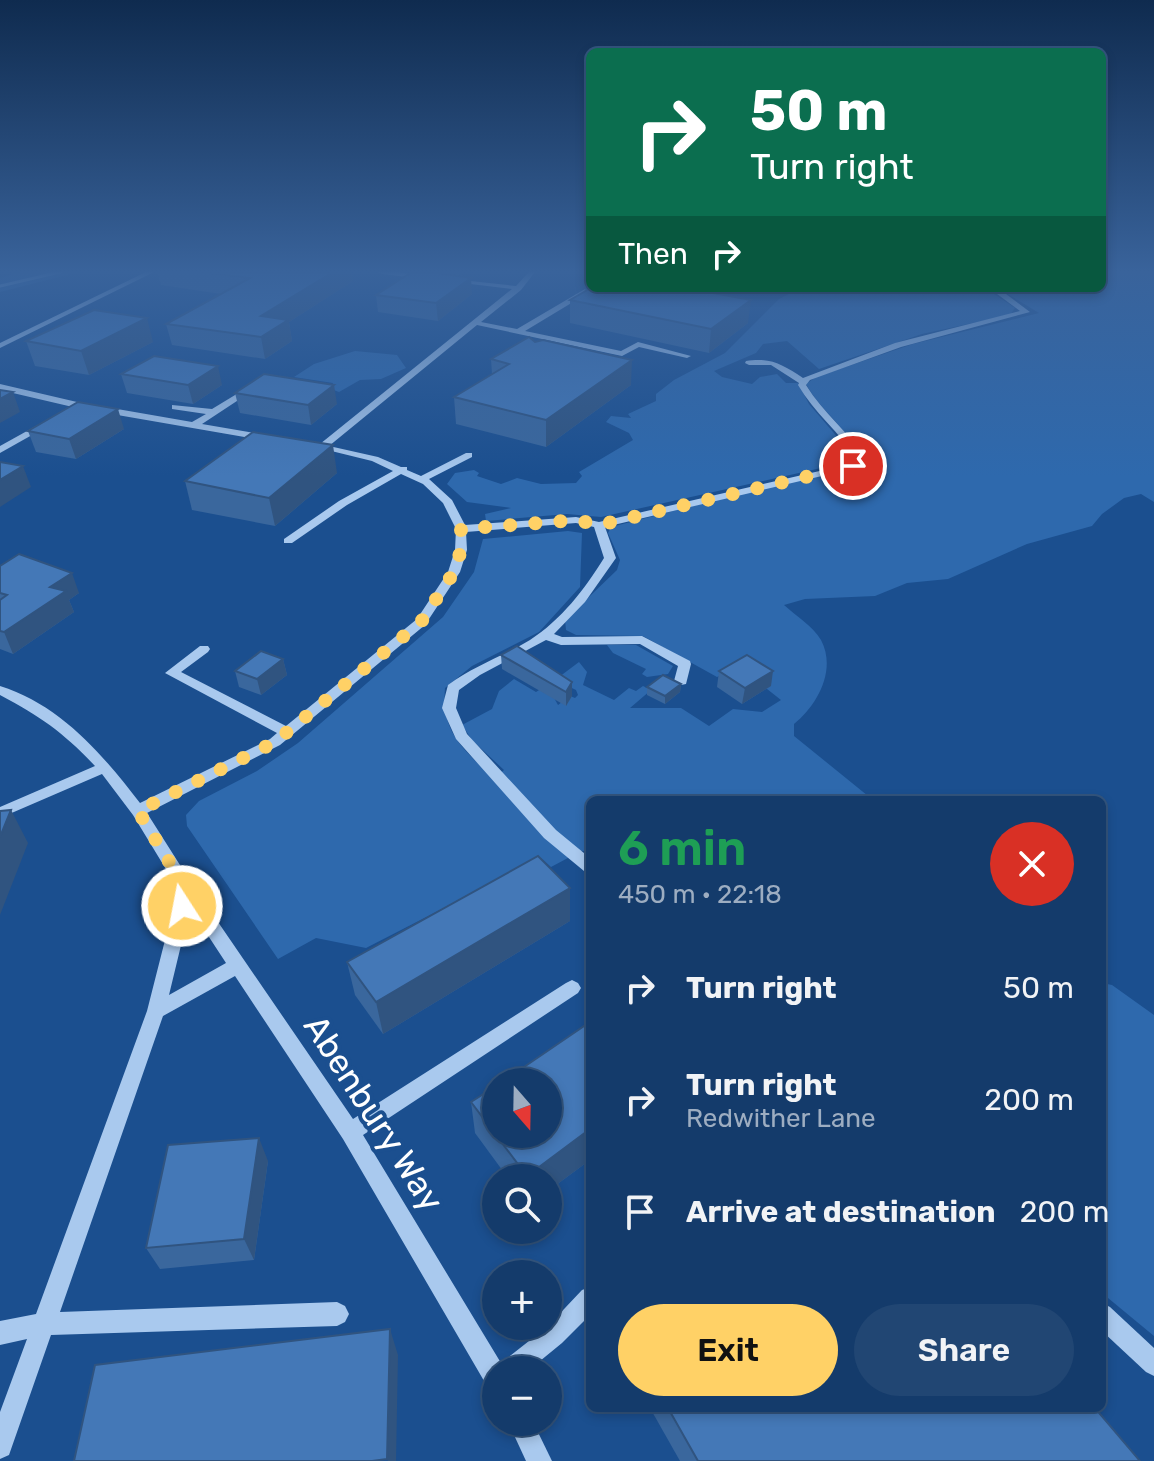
<!DOCTYPE html>
<meta charset="utf-8">
<style>
body{margin:0;font-family:Rubik,sans-serif;background:#214673;color:#f1f3f6;height:100vh;display:flex;flex-direction:column;font-size:30px;white-space:nowrap}
*{box-sizing:border-box;margin:0}
p{font-size:26px;color:#9dadc1}
.icon{flex:none;width:44px;height:44px;fill:none;stroke:currentColor;stroke-width:2;stroke-linecap:round;stroke-linejoin:round}
.map{position:relative;flex:1;overflow:hidden}
.panel{position:absolute;left:586px;top:796px;width:520px;height:616px;display:flex;flex-direction:column;background:#143b6b;border-radius:12px;box-shadow:0 4px 12px #0003,0 0 0 2px #33557e}
.panel>*{flex:none}
.guide{position:absolute;left:586px;top:48px;width:520px;height:244px;border-radius:12px;box-shadow:0 4px 12px #0003,0 0 0 2px #33557e;background:#0b6e4f;color:#fff;overflow:hidden}
.needle{width:52px;rotate:160deg}
.tools{position:absolute;left:482px;top:1068px;display:grid;gap:16px}
.tools a{display:grid;place-items:center;width:80px;height:80px;border-radius:50%;background:#143b6b;box-shadow:0 4px 12px #0003,0 0 0 2px #33557e;font-size:40px}
.pin{position:absolute;display:grid;place-items:center;width:68px;height:68px;color:#fff;margin:-34px;border:4px solid #fff;border-radius:50%;box-shadow:0 2px 8px #0007}
.me{position:absolute;width:88px;margin:-44px;rotate:349deg;stroke-linejoin:round;filter:drop-shadow(0 0 6px #0008)}
.turn{display:flex;align-items:center;gap:28px;height:168px;padding:0 32px;font-size:36px}
.turn .icon{width:104px;height:104px;stroke-width:2.5}
.turn b{display:block;font-size:56px;line-height:68px}
.then{display:flex;align-items:center;height:76px;padding:0 32px;background:#0003;gap:16px;font-size:30px}
.round{display:grid;place-items:center;flex:none;width:84px;height:84px;border-radius:42px;background:#214673}
.summary{display:flex;align-items:center;justify-content:space-between;height:136px;padding:0 32px}
h1{font-size:48px;font-weight:600;line-height:60px;color:#1e9e55}
.primary-button{display:flex;gap:16px;margin-top:auto;padding:16px 32px}
.primary-button a{flex:1;height:92px;border-radius:48px;background:#ffd166;color:#111;font-size:32px;font-weight:600;line-height:92px;text-align:center}
.primary-button a+a{background:#214673;color:#f1f3f6}
ul{padding:0;list-style:none}
li{display:flex;align-items:center;gap:24px;height:112px;padding:0 32px}
li div{flex:1}
li b{display:block;font-size:30px}
li em{font-style:normal}
.map>svg:first-child{display:block}
.green{fill:#2e69ad}
.lines{fill:none;stroke-linecap:round;stroke-linejoin:round}
.stream{stroke:#9cc4f0;stroke-width:3}
.minor{fill:#a9c9ee;fill-rule:evenodd}
.wall{fill:#3a679d}
.shaded-wall{fill:#305480}
.building{fill:#4478b7;stroke:#305480;stroke-width:2}
.route{stroke:#ffd166;stroke-width:14;stroke-dasharray:0 25.2}
.labels{text-anchor:middle;stroke-width:8;stroke-linejoin:round;paint-order:stroke}
.near-street-label{font-size:34px;fill:#fff;stroke:#1b4f8f}
</style>
<div class="map">
<svg width="1154" height="1461" viewBox="0 0 1154 1461">
<rect width="100%" height="100%" fill="#1b4f8f"/>
<g class="green">
<polygon points="20,272 79,272 0,292 0,278"/>
<path d="M1102,272H1154V502L1141,494L1124,498L1102,514L1092,526L1027,544L948,579L907,583L875,596L805,599L784,605C796,616 813,626 821,640C837,670 817,706 794,724V736L873,800H590V851H581L551,867L541,858L366,948L316,938L278,959L187,826L186,815L199,801L257,771L298,743L443,617L474,572L483,539L568,531L582,533L580,587L539,632L472,666L445,688C441,734 464,749 494,779L504,770L472,740L462,725L492,709L499,691L514,679L536,692L547,685L558,705L570,696L575,698L578,695L576,690L555,680L579,662L587,672L583,685L614,700L629,688L636,691L643,686L651,690L630,708H681L709,726L733,709L762,712L781,700L738,666L717,677L643,636L576,635L566,630L565,620L617,570L620,560L608,533L611,527L864,462C852,432 822,413 806,384L816,377L913,344L1039,313L998,288H1102Z"/>
<polygon points="792,288 985,288 1015,308 1010,315 922,334 819,369 787,341 763,344 756,353 714,371 722,377 752,384 760,377 777,374 786,383 798,383 809,404 851,453 839,464 601,517 567,514 486,521 485,514 511,508 467,502 447,484 455,473 474,470 479,473 477,476 501,484 517,478 541,484 576,483 582,476 579,472 633,440 629,433 606,422 611,416 631,418 628,414 656,401 656,394 674,380 725,353 779,299 793,292"/>
<polygon points="355,351 397,355 406,368 381,379 360,380 339,392 331,389 333,383 294,377 314,364"/>
<polygon points="607,645 636,645 673,666 668,674 647,677 642,674 646,669 613,653"/>
<polygon points="1102,983 1112,985 1154,1015 1154,1336 1102,1293"/>
</g>
<g class="lines">
<polyline class="stream" points="0,286 60,272"/>
<g class="minor">
<polygon points="146,272 154,272 0,348 0,343"/>
<polygon points="379,272 397,272 428,277 425,279 382,274"/>
<path d="M529,272H535L521,290L481,322L517,329L585,289L588,293L525,331L621,351L638,342L691,356L687,358L639,347L622,356L477,325L329,446L378,457L401,467H407V470L421,476L466,453H472V457L429,479L452,500L465,525L576,517L599,522L850,464L857,460C840,432 814,413 798,385L799,383L771,365H749L745,363L746,361C771,357 783,365 803,378L895,343L1020,311L989,288H998L1030,312L901,347L810,380L806,385C823,413 850,433 867,461L856,468L605,527L616,558L585,602L554,634L562,637L642,636L690,661L691,664L686,684L681,685L674,681L678,666L640,644L561,645L546,640L480,675L459,690L456,708L467,734L556,830L590,858V873L584,871L544,838L456,739L442,708L448,685C474,666 503,656 530,640C561,620 585,589 604,558L594,527L576,523L466,532L467,550L460,572L425,625L280,745L147,813L192,884L353,1119L566,983L572,980L578,983L581,988L578,993L363,1135L501,1363L548,1326L582,1290L590,1287V1315L562,1343L529,1370H496V1389L487,1386L343,1139L235,976L163,1016L60,1312L337,1302L345,1306L349,1314L345,1322L337,1326L51,1335L9,1455L0,1459V1412L27,1339L0,1345V1321L36,1314L147,1011L178,889L133,815L102,774L0,818V807L95,766C63,732 41,717 0,695V686C61,705 103,755 140,803L270,739L277,733L165,673L200,646H208L210,649L208,652L181,672L286,726L417,619L448,572L455,550L456,529L443,503L423,484L401,474L347,505L292,543H284V539L339,501L393,471L372,461L311,446L320,444L512,289L454,282L452,279L516,286ZM190,908L226,963L169,995Z"/>
<polygon points="0,384 77,402 192,422 206,414 172,409 172,405 212,409 240,392 244,395 243,397 202,424 267,435 272,438 267,441 77,408 0,390"/>
<polygon points="45,421 50,424 48,426 0,453 0,446"/>
<polygon points="1102,1303 1110,1307 1154,1348 1154,1376 1146,1372 1102,1331"/>
<polygon points="508,1422 533,1422 552,1461 526,1461"/>
</g>
</g>
<g class="wall">
<polygon points="157,272 351,272 353,281 289,322 292,341 265,359 172,345 166,324 221,294 161,285"/>
<polygon points="412,272 464,272 458,276 472,294 438,321 378,312 376,295"/>
<polygon points="570,300 748,323 709,353 570,323"/>
<polygon points="26,341 153,342 89,375 35,366"/>
<polygon points="535,342 631,385 546,447 456,424 454,397 492,374 491,359"/>
<polygon points="121,374 222,385 193,404 127,393"/>
<polygon points="235,393 337,404 311,425 240,413"/>
<polygon points="124,429 76,459 36,452 28,431"/>
<polygon points="337,473 275,526 192,510 185,481"/>
<polygon points="0,566 79,593 69,600 74,612 13,654 0,649"/>
<polygon points="501,655 572,682 572,696 566,706 502,669"/>
<polygon points="283,659 287,675 261,695 239,687 235,671"/>
<polygon points="719,671 771,686 742,704 717,687"/>
<polygon points="681,684 680,692 665,704 647,695 647,687"/>
<polygon points="570,921 383,1034 355,995 347,962"/>
<polygon points="590,1022 590,1160 548,1191 548,1178 508,1178 475,1133 471,1102"/>
<polygon points="268,1161 254,1260 160,1269 146,1248"/>
<polygon points="650,1408 1095,1408 1140,1461 680,1461"/>
</g>
<g class="shaded-wall">
<polygon points="333,272 351,272 353,281 289,322 292,341 265,359 261,337 261,316"/>
<polygon points="471,278 472,294 438,321 436,303"/>
<polygon points="751,300 748,323 709,353 711,329"/>
<polygon points="147,318 153,342 89,375 81,351"/>
<polygon points="632,360 631,385 546,447 546,420"/>
<polygon points="218,366 222,385 193,404 188,385"/>
<polygon points="334,385 337,404 311,425 308,405"/>
<polygon points="13,392 20,412 0,423 0,399"/>
<polygon points="118,409 124,429 76,459 69,439"/>
<polygon points="333,445 337,473 275,526 269,498"/>
<polygon points="23,466 31,487 0,507 0,480"/>
<polygon points="72,573 79,593 69,600 74,612 13,654 4,632 50,587"/>
<polygon points="283,659 287,675 261,695 257,679"/>
<polygon points="773,671 771,686 742,704 745,688"/>
<polygon points="572,682 572,696 566,706 566,692"/>
<polygon points="681,684 680,692 665,704 665,696"/>
<polygon points="11,810 28,843 0,915 0,837"/>
<polygon points="570,888 570,921 383,1034 376,1002"/>
<polygon points="590,1129 590,1160 548,1191 548,1178 527,1178 527,1176"/>
<polygon points="259,1138 268,1161 254,1260 244,1239"/>
<polygon points="390,1329 398,1355 396,1461 388,1461 387,1459"/>
</g>
<g class="building">
<polygon points="201,272 333,272 261,316 288,320 261,337 166,324 250,278"/>
<polygon points="412,272 439,272 437,273 471,278 436,303 376,295"/>
<polygon points="591,288 686,288 751,300 711,329 570,300"/>
<polygon points="94,310 147,318 81,351 26,341"/>
<polygon points="529,337 535,342 543,340 632,360 546,420 454,397 509,364 491,359"/>
<polygon points="154,356 218,366 188,385 121,374"/>
<polygon points="264,374 334,385 308,405 235,393"/>
<polygon points="0,390 13,392 0,399"/>
<polygon points="78,402 118,409 69,439 28,431"/>
<polygon points="253,432 333,445 269,498 185,481"/>
<polygon points="0,462 23,466 0,480"/>
<polygon points="19,554 72,573 50,587 66,591 4,632 0,631 0,600 7,595 0,593 0,566"/>
<polygon points="517,646 572,682 566,692 501,655"/>
<polygon points="261,651 283,659 257,679 235,671"/>
<polygon points="747,655 773,671 745,688 719,671"/>
<polygon points="663,675 681,684 665,696 647,687"/>
<polygon points="11,810 0,837 0,811"/>
<polygon points="538,856 570,888 376,1002 347,962"/>
<polygon points="590,1022 590,1129 527,1176 471,1102 496,1086 496,1134 548,1134 548,1082 502,1082"/>
<polygon points="259,1138 244,1239 146,1248 168,1145"/>
<polygon points="390,1329 387,1459 372,1461 74,1461 95,1365"/>
<polygon points="668,1408 1095,1408 1140,1461 698,1461"/>
</g>
<linearGradient id="sky" x2="0" y2="1"><stop stop-color="#0f2b4f"/><stop offset="0.57" stop-color="#39639b"/><stop offset="1" stop-color="#39639b" stop-opacity="0"/></linearGradient>
<rect width="1154" height="476" fill="url(#sky)"/>
<g class="lines">
<polyline class="route" points="182,906 186,889 138,811 275,742 421,622 454,572 461,550 461,529 576,520 599,525 853,466"/>
</g>
<g class="labels">
<g class="near-street-label">
<text transform="translate(374 1113) rotate(57)" y="12">Abenbury Way</text>
</g>
</g>
</svg>
<div class="tools">
<a><svg class="needle" viewBox="-14 -14 28 28"><path d="M0-13l5 13h-10z" fill="#e53935"/><path d="M0 13l5-13h-10z" fill="#9dadc1"/></svg></a>
<a><svg class="icon" aria-label="search" viewBox="0 0 24 24"><circle cx="10" cy="10" r="6"/><path d="M15 15l6 6"/></svg></a>
<a>+</a>
<a>−</a>
</div>
<div class="pin" style="left:853px;top:466px;background:#d93025"><svg class="icon" aria-label="arrive" viewBox="0 0 24 24"><path d="M6 21V4h12l-3 4 3 4H6"/></svg></div>
<svg class="me" style="left:182px;top:906px" viewBox="-20 -20 40 40"><circle r="17" fill="#ffd166" stroke="#fff" stroke-width="3"/><path d="M0-11L8 9 0 5-8 9z" fill="#fff"/></svg>
<div class="guide">
<div class="turn"><svg class="icon" aria-label="right" viewBox="0 0 24 24"><path d="M7 20v-9h11M14 6l5 5-5 5"/></svg><div><b>50 m</b>Turn right</div></div>
<div class="then">Then<svg class="icon" aria-label="right" viewBox="0 0 24 24"><path d="M7 20v-9h11M14 6l5 5-5 5"/></svg></div>
</div>
<section class="panel">
<div class="summary"><div><h1>6 min</h1><p>450 m · 22:18</p></div><a class="round" style="background:#d93025;color:#fff"><svg class="icon" aria-label="close" viewBox="0 0 24 24"><path d="M6 6l12 12M18 6L6 18"/></svg></a></div>
<ul>
<li><svg class="icon" aria-label="right" viewBox="0 0 24 24"><path d="M7 20v-9h11M14 6l5 5-5 5"/></svg><div><b>Turn right</b></div><em>50 m</em></li>
<li><svg class="icon" aria-label="right" viewBox="0 0 24 24"><path d="M7 20v-9h11M14 6l5 5-5 5"/></svg><div><b>Turn right</b><p>Redwither Lane</p></div><em>200 m</em></li>
<li><svg class="icon" aria-label="arrive" viewBox="0 0 24 24"><path d="M6 21V4h12l-3 4 3 4H6"/></svg><div><b>Arrive at destination</b></div><em>200 m</em></li>
</ul>
<div class="primary-button"><a>Exit</a><a>Share</a></div>
</section>
</div>
